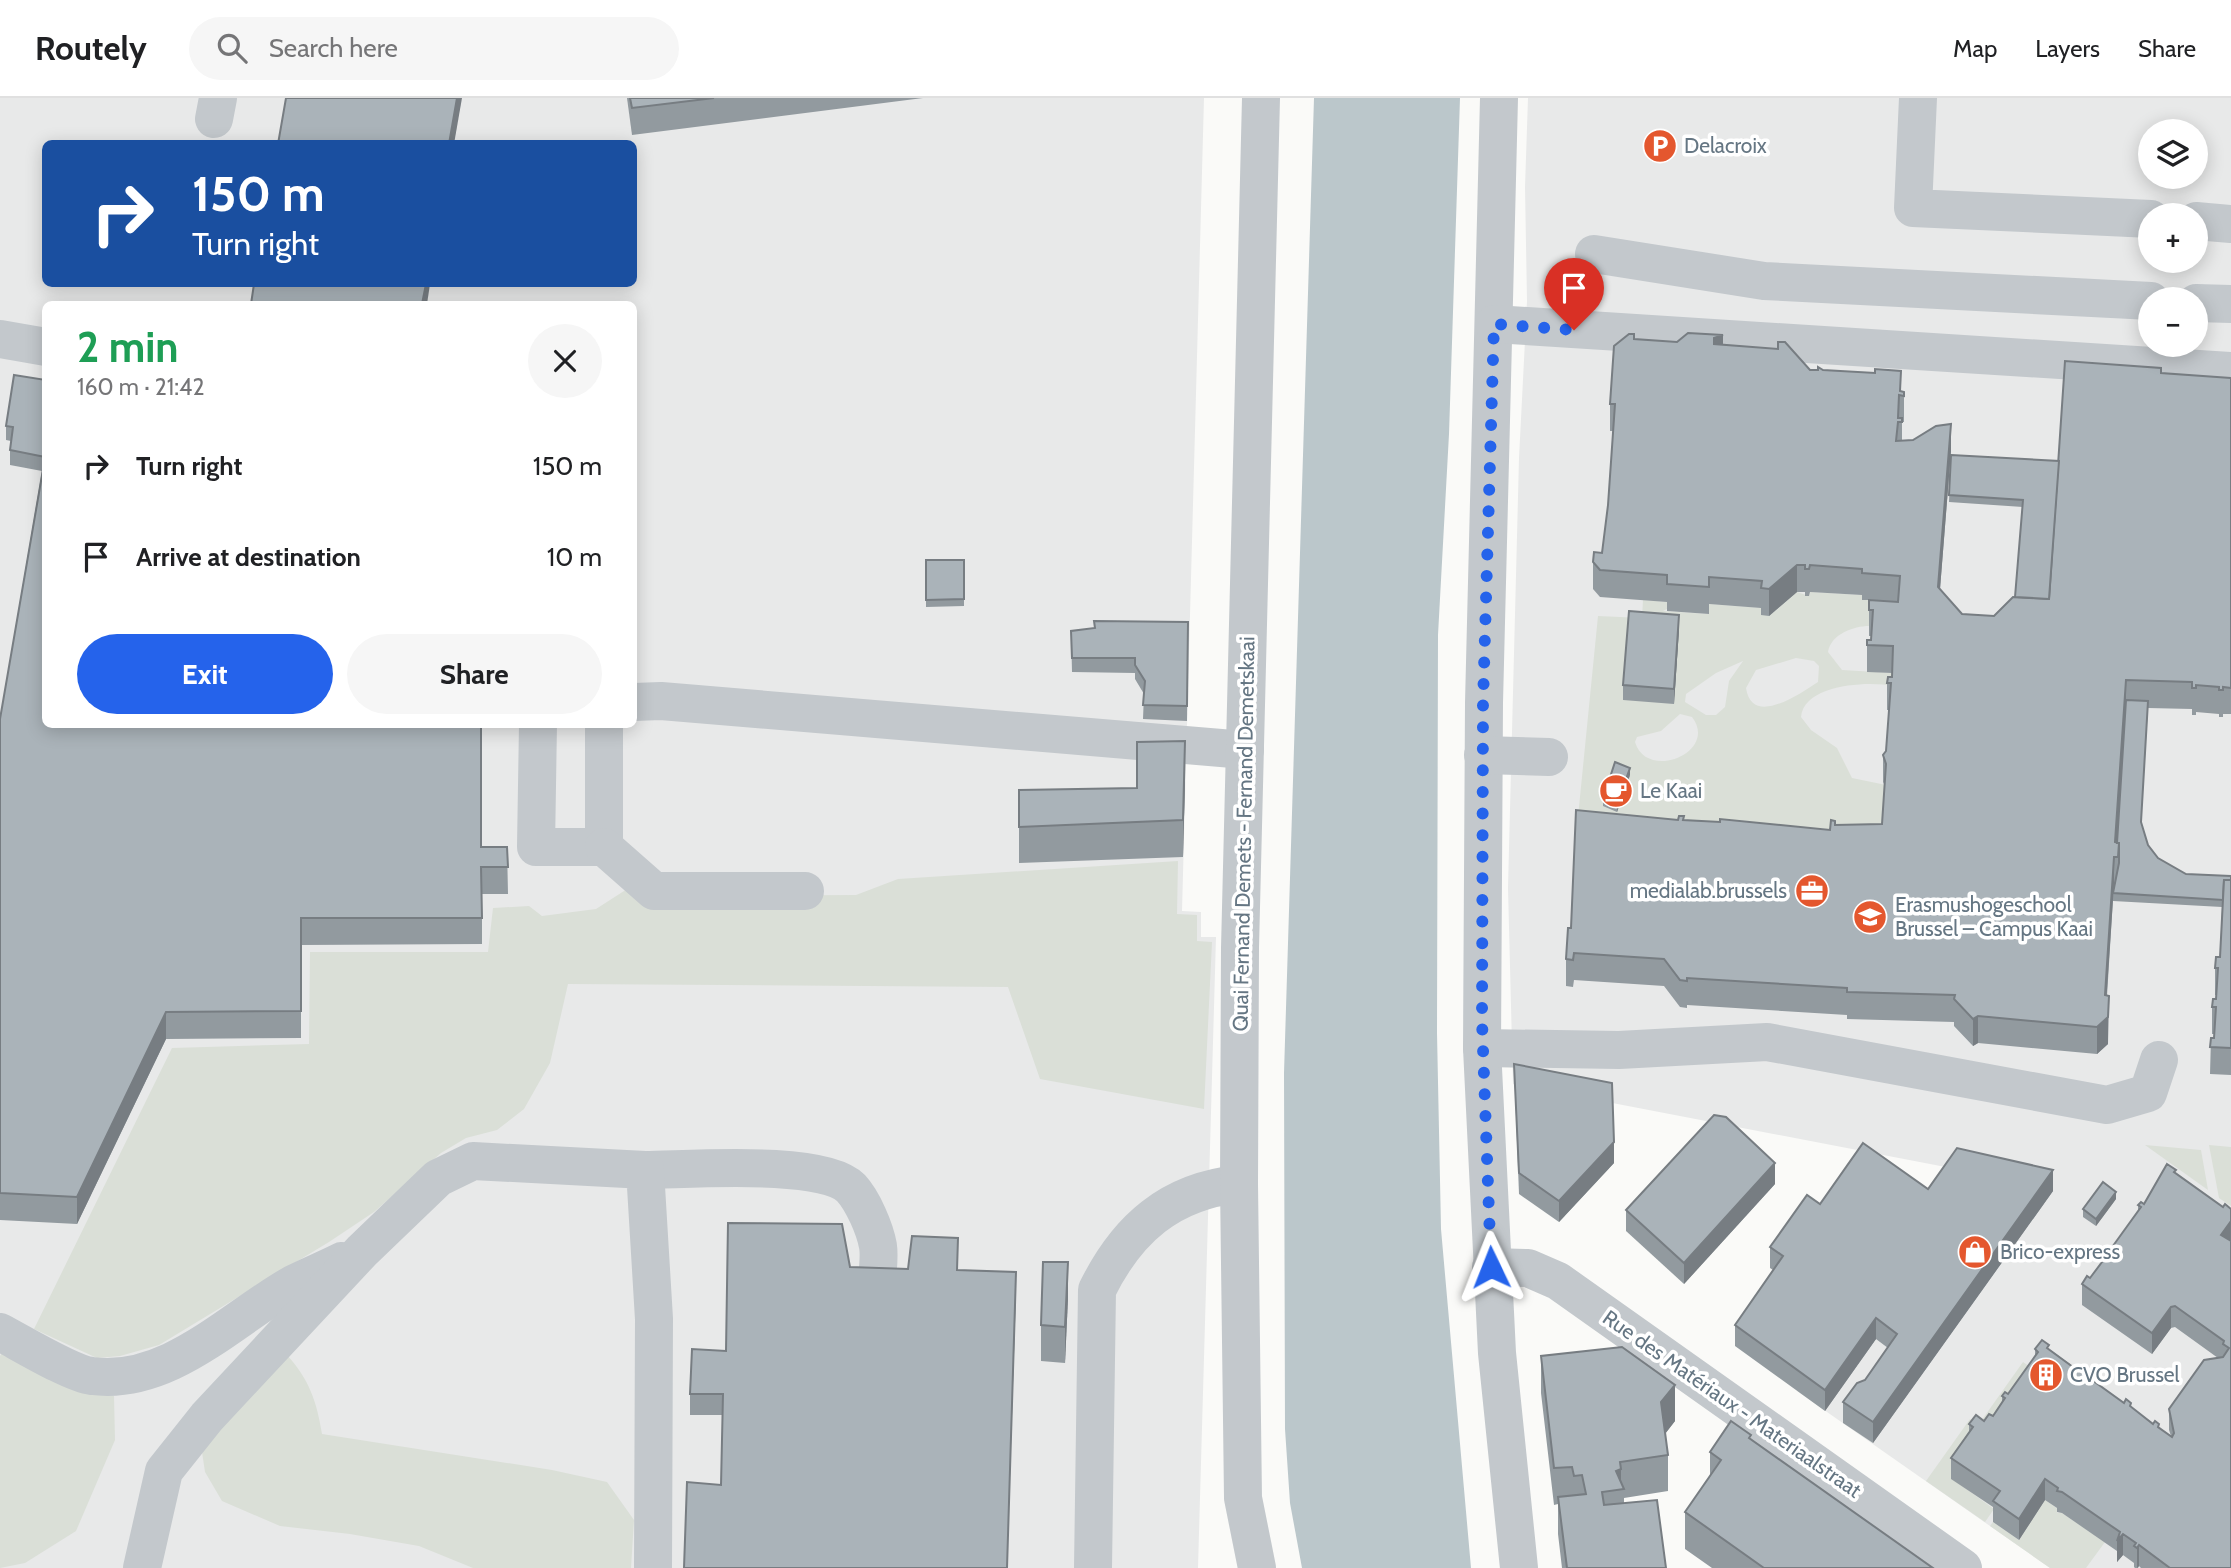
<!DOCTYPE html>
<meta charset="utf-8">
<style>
body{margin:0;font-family:Cabin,sans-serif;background:#f6f6f6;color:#202124;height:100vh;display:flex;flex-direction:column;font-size:26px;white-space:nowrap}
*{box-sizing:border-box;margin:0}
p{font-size:23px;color:#757577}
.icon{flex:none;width:38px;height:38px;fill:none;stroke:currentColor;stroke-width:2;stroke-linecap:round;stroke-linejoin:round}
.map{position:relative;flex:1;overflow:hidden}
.details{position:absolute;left:42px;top:203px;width:595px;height:427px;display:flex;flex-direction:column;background:#fff;border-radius:10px;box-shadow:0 4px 18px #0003}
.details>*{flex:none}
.top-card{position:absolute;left:42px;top:42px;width:595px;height:147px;border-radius:10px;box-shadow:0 4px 18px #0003;background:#1a4fa0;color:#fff;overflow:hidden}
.fabs{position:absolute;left:2138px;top:21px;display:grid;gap:14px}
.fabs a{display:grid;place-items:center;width:70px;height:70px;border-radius:50%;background:#fff;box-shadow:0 4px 18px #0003;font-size:35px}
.pin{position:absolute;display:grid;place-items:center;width:60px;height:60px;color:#fff;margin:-72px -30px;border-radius:50% 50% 50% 0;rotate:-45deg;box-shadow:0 0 7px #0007}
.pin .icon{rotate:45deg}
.me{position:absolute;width:77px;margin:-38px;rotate:358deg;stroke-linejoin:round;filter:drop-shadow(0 0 5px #0008)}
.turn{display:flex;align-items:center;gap:24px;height:147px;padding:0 35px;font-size:32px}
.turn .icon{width:91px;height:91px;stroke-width:2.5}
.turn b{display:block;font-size:49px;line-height:60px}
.round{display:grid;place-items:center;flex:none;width:74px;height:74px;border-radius:37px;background:#f6f6f6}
.head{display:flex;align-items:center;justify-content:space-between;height:119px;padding:0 35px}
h1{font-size:42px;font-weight:700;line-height:52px;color:#1e9e55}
.button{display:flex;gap:14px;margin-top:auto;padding:14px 35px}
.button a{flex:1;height:80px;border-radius:42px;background:#2563eb;color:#fff;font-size:28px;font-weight:700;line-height:80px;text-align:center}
.button a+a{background:#f6f6f6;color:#202124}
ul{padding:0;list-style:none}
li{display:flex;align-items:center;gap:21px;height:91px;padding:0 35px}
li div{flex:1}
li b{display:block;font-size:26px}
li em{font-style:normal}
header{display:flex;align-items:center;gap:42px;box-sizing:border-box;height:98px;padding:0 35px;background:#fff;border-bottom:2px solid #e0e0e0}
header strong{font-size:33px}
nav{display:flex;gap:38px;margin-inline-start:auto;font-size:24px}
.search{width:490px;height:63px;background:#f6f6f6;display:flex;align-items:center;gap:18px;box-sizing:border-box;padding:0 24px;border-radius:38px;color:#757577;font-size:26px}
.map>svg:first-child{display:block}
.built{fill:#e8e9e9;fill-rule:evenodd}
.green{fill:#dadfd7;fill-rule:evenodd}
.water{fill:#bbc7cb}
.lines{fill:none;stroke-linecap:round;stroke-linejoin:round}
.minor{stroke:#c3c8cc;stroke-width:38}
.wall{fill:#929a9f}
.shaded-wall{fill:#777d82}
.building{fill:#aab3b9;stroke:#777d82;stroke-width:2}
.route{stroke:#2563eb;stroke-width:12;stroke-dasharray:0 21.6}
.labels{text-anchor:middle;stroke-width:7;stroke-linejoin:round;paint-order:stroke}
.poi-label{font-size:21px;fill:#657683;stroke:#fff;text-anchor:start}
.street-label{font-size:21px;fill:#657683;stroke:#fff}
</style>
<header>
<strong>Routely</strong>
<div class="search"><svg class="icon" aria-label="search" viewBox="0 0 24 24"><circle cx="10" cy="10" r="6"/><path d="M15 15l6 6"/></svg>Search here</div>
<nav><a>Map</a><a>Layers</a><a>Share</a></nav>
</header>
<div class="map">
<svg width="2231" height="1470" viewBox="0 0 2231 1470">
<rect width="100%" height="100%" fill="#fafaf8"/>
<g class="built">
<path d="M0,0H1204L1182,813L1201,814V839H1216L1198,1470H0ZM46,46H634V186H46ZM46,206H634V626H46Z"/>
<path d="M1528,0H2231V1470H2050L1797,1293L1956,1071L1513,986L1508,790L1519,360L1527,203L1525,89ZM2151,33H2196V79H2151ZM2151,117H2196V163H2151ZM2151,201H2196V247H2151Z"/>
</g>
<g class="green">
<path d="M1797,494L1809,498L1810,494L1862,497V501L1885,503L1869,528C1854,528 1831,536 1828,554L1842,572L1893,575V588C1869,583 1804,586 1801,619L1811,632L1837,650L1852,680L1886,687L1882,753L1576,739L1598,518L1642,520L1643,502L1667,504V511L1663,513L1708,516L1709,506L1762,510L1769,518ZM1796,560L1814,563L1819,568L1818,584C1801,595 1752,630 1746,590L1756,572ZM1743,563L1729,583L1725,609L1716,617H1706L1685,604L1686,596L1716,575ZM1680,616L1692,619C1719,654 1647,684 1635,644L1637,639L1661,633Z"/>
<polygon points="1178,763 1177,816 1197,817 1197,843 1212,844 1204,1011 1040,981 1008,889 568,886 550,965 524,1011 497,1032 466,1040 441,1055 374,1114 329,1144 159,1247 120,1258 97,1260 34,1231 172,950 309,946 310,854 488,854 493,810 529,808 542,818 596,811 638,784 655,798 856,797 898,781"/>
<polygon points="2145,1047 2201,1052 2208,1092"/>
<polygon points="2209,1047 2231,1049 2231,1108 2219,1100"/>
<polygon points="5,1250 114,1298 115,1342 76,1433 25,1465 0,1470 0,1258"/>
<path d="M287,1257C309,1281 317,1304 322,1336L552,1372L607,1384L634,1422L631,1470H473L419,1448L350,1436L280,1428L222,1403L205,1374L202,1354L217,1329Z"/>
<polygon points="2023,1264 2038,1275 1951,1380 1994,1411 1985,1424 1926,1383 1970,1321 1979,1326"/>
<polygon points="2045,1402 2058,1411 2057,1415 2062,1415 2105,1444 2086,1470 2050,1470 1990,1428 1993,1424 2019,1442"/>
</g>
<polygon class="water" points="1314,0 1460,0 1449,336 1438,537 1437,935 1441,1131 1471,1470 1302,1470 1290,1405 1285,1331 1284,975"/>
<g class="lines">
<g class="minor">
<polyline points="1499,0 1484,605 1482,950 1497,1255 1519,1470"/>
<polyline points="1918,0 1913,110 2151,121"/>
<polyline points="214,21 218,0"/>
<polyline points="2196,123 2231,126"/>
<polyline points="1594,156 1764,183 2151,203"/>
<polyline points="2196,205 2231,206"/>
<polyline points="1494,226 2231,273"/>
<polyline points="0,241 46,249"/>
<polyline points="634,604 661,603 1245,652"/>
<polyline points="538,626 536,749 604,749 604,626"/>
<polyline points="1483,657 1549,659"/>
<polyline points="604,749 654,793 805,793"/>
<polyline points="1482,950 1619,952 1767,944 2107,1007 2148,995 2159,962"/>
<path d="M645,1072C686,1072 823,1061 851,1090C863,1103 875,1131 878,1148C880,1161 877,1178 876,1191"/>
<polyline points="1491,1169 1528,1170 1558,1183 1963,1470"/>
<path d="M0,1234C21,1245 72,1276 92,1278C169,1288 231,1221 293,1186C309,1178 326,1171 342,1163"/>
<polyline points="142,1470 164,1373 207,1319 362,1153 438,1080 473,1063 645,1072 654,1221 653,1470"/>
<path d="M1093,1470L1097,1192C1127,1131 1170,1093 1239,1086"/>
<polyline points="1257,1470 1243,1400 1239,1086 1240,850 1261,0"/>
</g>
</g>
<g class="wall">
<polygon points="627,0 923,0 632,37"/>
<polygon points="1634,241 1723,247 1810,272 1823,272 1904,294 1904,324 1902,324 1902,343 1951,353 1940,491 1962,516 1994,518 2015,499 2023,409 1949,404 1951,357 2059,363 2161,275 2231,280 2231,616 2223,616 2223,619 2219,619 2219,616 2196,614 2196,617 2192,617 2192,611 2148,610 2141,725 2148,747 2158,760 2186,776 2231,778 2231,977 2210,976 2211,940 2214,940 2214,936 2212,936 2212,909 2216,901 2216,897 2215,897 2215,870 2220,859 2222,809 2113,803 2113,801 2107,898 2108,946 2097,956 1978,945 1973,948 1954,928 1954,924 1847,921 1847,917 1687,907 1687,910 1680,909 1664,888 1574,882 1573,889 1566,888 1566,861 1571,830 1684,722 1830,732 1835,727 1882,726 1885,688 1883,684 1883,657 1886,653 1889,612 1887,612 1887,585 1892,579 1892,575 1867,574 1867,542 1871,542 1871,538 1869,538 1869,502 1862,502 1862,497 1810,494 1809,498 1805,498 1805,494 1797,494 1769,518 1761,517 1761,510 1709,506 1709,516 1667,513 1667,504 1600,499 1593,491 1593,464 1602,455 1608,407 1613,333 1610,333 1610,306"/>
<polygon points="46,282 46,626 481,749 507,749 508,796 482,796 482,846 301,847 301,940 166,941 77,1126 0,1122 0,621 42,373 10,367 10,352 11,343 6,342 6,328"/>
<polygon points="926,462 964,462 964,508 926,509"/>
<polygon points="1094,523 1188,524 1187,623 1143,621 1144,596 1135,581 1135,575 1072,574 1071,533 1094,531"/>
<polygon points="1679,531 1674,606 1623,602 1623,587"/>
<polygon points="1630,677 1617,714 1603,708 1603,701"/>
<polygon points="1185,679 1183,759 1019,765 1019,692 1137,690"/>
<polygon points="1514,966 1614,1065 1559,1124 1519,1096"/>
<polygon points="2176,1076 2223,1109 2231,1111 2231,1470 2141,1470 2139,1468 2138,1470 2135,1470 2134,1469 2134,1465 2123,1457 2117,1464 2117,1453 2062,1415 2057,1414 2057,1410 2045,1402 2019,1442 1993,1424 1993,1409 1951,1381 1951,1360 1969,1334 1969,1326 1984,1323 1993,1318 2002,1304 2002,1298 2008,1296 2035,1258 2035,1251 2049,1251 2171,1338 2169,1332 2169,1311 2218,1260 2175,1229 2171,1230 2152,1256 2082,1207 2082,1186 2090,1180 2105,1160 2105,1154 2110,1152 2138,1113 2138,1107 2144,1106"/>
<polygon points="1775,1086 1684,1186 1626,1133 1626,1112"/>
<polygon points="1928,1091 2053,1093 1873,1345 1843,1325 1843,1304 1865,1282 1888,1250 1876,1241 1825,1313 1735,1248 1735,1227 1773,1172 1770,1170 1770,1149 1820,1106"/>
<polygon points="2116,1101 2096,1128 2083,1119 2083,1111"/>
<polygon points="850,1169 958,1172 1016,1195 721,1387 723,1317 690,1317 690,1296 726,1253"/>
<polygon points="1068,1200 1065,1265 1041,1263 1041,1227"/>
<polygon points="1541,1258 1675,1323 1665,1336 1668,1357 1668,1393 1624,1400 1624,1405 1666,1470 1562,1470 1558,1436 1558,1406 1554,1407 1541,1295"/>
<polygon points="1751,1341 1933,1470 1712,1470 1685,1451 1685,1414 1710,1379 1710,1354"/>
</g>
<g class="shaded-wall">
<polygon points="457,0 462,0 454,46 449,46"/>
<polygon points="426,186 430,186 427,206 422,206"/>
<polygon points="1723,237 1723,264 1714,267 1714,240"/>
<polygon points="1951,326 1951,353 1938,516 1938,489"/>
<polygon points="1797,467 1797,494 1769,518 1769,491"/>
<polygon points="1679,517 1679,531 1674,606 1674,591"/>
<polygon points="2126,582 2126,609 2116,759 2115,744"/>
<polygon points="1185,643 1185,679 1183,759 1183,722"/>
<polygon points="1630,670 1630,677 1617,714 1617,706"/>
<polygon points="2114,759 2114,786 2105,922 2109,898 2108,946 2097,956 2097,929 2105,897"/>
<polygon points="166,914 166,941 77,1126 77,1099"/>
<polygon points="1978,918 1978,945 1973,948 1973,921"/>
<polygon points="1614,1044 1614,1065 1559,1124 1559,1103"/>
<polygon points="1775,1065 1775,1086 1684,1186 1684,1165"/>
<polygon points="2053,1072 2053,1093 1873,1345 1873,1324"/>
<polygon points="2116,1094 2116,1101 2096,1128 2096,1121"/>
<polygon points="2231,1123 2231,1144 2221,1137"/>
<polygon points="1068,1164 1068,1200 1065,1265 1065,1229"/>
<polygon points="1016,1174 1016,1195 1007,1470"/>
<polygon points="2171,1209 2171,1230 2152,1256 2152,1235"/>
<polygon points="1876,1220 1876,1241 1825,1313 1825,1292"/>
<polygon points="1675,1287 1675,1323 1661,1341 1661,1304"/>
<polygon points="1621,1371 1621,1391 1616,1373"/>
<polygon points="2045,1381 2045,1402 2019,1442 2019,1421"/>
<polygon points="2123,1436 2123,1457 2117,1464 2117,1443"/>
<polygon points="2139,1447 2139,1468 2137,1470 2137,1450"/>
</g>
<g class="building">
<polygon points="286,0 457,0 449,46 278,46"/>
<polygon points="630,0 714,0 632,10"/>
<polygon points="254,186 426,186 422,206 251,206"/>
<polygon points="1688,235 1723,237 1714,240 1714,246 1778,251 1778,244 1785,244 1810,272 1818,272 1818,269 1823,272 1875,275 1875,271 1901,273 1900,293 1904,294 1904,298 1899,297 1898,320 1902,320 1902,324 1898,324 1896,343 1913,342 1936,328 1951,326 1938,489 1962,516 1994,518 2013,499 2049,501 2065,263 2161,270 2161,275 2231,280 2231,590 2223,589 2223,592 2219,592 2219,589 2196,587 2196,590 2192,590 2192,584 2126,582 2115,744 2119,745 2118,759 2114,759 2105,897 2109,898 2108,919 2097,929 1978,918 1973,921 1954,901 1955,897 1847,894 1847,890 1687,880 1687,883 1680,882 1664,861 1574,855 1573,862 1566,861 1568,830 1571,830 1576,712 1678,722 1679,718 1684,718 1683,722 1720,724 1720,721 1830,732 1831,722 1835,723 1835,727 1882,726 1886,666 1883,657 1886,653 1891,585 1887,585 1888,579 1892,579 1893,548 1867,547 1867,542 1871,542 1873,512 1869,512 1869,502 1898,504 1900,478 1862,475 1862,471 1810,467 1809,471 1805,471 1805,467 1797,467 1769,491 1761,490 1762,483 1709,479 1709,489 1667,486 1667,477 1600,472 1593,464 1594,454 1602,455 1608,407 1615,306 1610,306 1614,248 1629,236 1634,236 1634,241 1677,244"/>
<polygon points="14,277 46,282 45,359 10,352 13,329 6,328"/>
<polygon points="46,354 46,626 481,626 481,749 507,749 508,769 481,769 482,820 301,820 301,913 166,914 77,1099 0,1095 0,621"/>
<polygon points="1951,357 2059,363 2049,501 2015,499 2023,402 1949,397"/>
<polygon points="926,462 964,462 964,501 926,502"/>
<polygon points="1629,513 1679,517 1674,591 1623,587"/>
<polygon points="1094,523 1188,524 1187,608 1143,607 1145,583 1135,567 1135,560 1072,560 1071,533 1095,530"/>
<polygon points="2126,602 2148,603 2141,724 2148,747 2158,760 2186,776 2231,778 2231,782 2224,782 2223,802 2113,795 2119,765 2119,745 2117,745"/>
<polygon points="1185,643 1183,722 1019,729 1019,692 1137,690 1137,644"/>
<polygon points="1615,664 1630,670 1617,706 1603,701"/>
<polygon points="2224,782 2231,782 2231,950 2210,949 2211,940 2214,940 2216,909 2212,909 2213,901 2216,901 2218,870 2215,870 2216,859 2220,859"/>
<polygon points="1514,966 1612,985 1614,1044 1559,1103 1519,1075"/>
<polygon points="1714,1017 1726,1019 1775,1065 1684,1165 1626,1112"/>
<polygon points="1863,1045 1928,1091 1957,1050 2053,1072 1873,1324 1843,1304 1857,1285 1865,1282 1897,1236 1876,1220 1825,1292 1735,1227 1783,1158 1770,1149 1807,1097 1820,1106"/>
<polygon points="2167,1066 2176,1072 2174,1074 2223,1109 2225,1106 2231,1111 2231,1123 2221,1137 2231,1143 2231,1470 2170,1470 2139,1447 2137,1450 2134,1448 2136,1445 2123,1436 2117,1443 2120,1434 2062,1394 2057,1393 2058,1390 2045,1381 2019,1421 1993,1403 2000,1393 1951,1360 1973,1329 1969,1326 1976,1317 1984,1323 1989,1316 1993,1318 2005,1300 2002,1298 2005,1294 2008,1296 2038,1254 2035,1251 2042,1242 2049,1247 2047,1250 2077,1272 2083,1271 2081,1274 2124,1305 2126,1301 2131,1305 2130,1308 2153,1326 2155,1323 2159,1326 2158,1329 2172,1339 2174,1335 2169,1311 2204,1262 2223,1259 2229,1250 2223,1246 2224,1243 2175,1208 2171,1209 2152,1235 2082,1186 2087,1178 2090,1180 2108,1156 2105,1154 2107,1150 2110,1152 2141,1109 2138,1107 2141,1104 2144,1106"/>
<polygon points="2103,1084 2116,1094 2096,1121 2083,1111"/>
<polygon points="728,1125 842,1126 850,1169 908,1171 912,1138 958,1140 957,1172 1016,1174 1007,1470 684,1470 687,1384 721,1387 723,1296 690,1296 692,1251 726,1253"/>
<polygon points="1043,1164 1068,1164 1065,1229 1041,1227"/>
<polygon points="1622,1249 1675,1287 1661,1304 1668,1357 1620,1364 1621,1371 1616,1373 1624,1391 1602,1394 1604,1407 1657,1402 1666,1470 1567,1470 1558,1399 1586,1396 1582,1377 1574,1378 1572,1369 1554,1370 1541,1258"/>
<polygon points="1731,1323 1751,1337 1749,1340 1933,1470 1764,1470 1685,1414 1721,1362 1710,1354"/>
</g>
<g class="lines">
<polyline class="route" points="1491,1169 1482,923 1483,605 1494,226 1574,232"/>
</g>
<defs>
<g id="parking-disc" transform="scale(1.75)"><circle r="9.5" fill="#e4572e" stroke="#fff"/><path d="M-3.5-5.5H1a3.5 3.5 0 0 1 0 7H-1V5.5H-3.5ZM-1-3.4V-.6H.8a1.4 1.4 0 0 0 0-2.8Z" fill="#fff"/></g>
<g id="cafe-disc" transform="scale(1.75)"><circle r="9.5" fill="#e4572e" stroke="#fff"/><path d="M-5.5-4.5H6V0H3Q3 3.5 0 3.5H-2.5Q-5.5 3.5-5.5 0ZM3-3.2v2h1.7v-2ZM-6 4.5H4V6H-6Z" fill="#fff"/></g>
<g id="office-disc" transform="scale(1.75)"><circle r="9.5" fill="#e4572e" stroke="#fff"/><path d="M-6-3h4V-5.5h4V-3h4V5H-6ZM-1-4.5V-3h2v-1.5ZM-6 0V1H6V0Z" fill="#fff"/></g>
<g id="university-disc" transform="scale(1.75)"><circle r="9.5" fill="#e4572e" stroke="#fff"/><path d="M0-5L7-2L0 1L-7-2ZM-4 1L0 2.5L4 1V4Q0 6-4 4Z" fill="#fff"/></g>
<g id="shop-disc" transform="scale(1.75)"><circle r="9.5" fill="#e4572e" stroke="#fff"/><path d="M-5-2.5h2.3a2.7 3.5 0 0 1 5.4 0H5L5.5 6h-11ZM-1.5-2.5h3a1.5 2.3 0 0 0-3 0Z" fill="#fff"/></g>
<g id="building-disc" transform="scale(1.75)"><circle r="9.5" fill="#e4572e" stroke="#fff"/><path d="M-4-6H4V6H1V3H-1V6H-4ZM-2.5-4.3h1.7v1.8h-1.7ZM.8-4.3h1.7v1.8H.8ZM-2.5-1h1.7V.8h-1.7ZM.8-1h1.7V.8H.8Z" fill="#fff"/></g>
</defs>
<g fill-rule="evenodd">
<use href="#parking-disc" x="1660" y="48"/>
<use href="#cafe-disc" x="1616" y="693"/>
<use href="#office-disc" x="1812" y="793"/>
<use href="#university-disc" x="1870" y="819"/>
<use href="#shop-disc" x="1975" y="1154"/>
<use href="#building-disc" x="2046" y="1277"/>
</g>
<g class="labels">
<g class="poi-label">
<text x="1684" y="55">Delacroix</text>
<text x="1640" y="700">Le Kaai</text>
<text x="1787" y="800" text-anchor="end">medialab.brussels</text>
<text x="1895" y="814">Erasmushogeschool<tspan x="1895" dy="24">Brussel – Campus Kaai</tspan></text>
<text x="2000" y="1161">Brico-express</text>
<text x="2070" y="1284">CVO Brussel</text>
</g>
<g class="street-label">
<text transform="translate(1244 736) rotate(-89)" y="7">Quai Fernand Demets - Fernand Demetskaai</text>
<text transform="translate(1732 1306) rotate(35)" y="7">Rue des Matériaux - Materiaalstraat</text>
</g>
</g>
</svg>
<div class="fabs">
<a><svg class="icon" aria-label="layers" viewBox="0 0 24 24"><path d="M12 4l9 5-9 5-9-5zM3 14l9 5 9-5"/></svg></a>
<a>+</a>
<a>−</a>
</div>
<div class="pin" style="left:1574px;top:232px;background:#d93025"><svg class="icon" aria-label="arrive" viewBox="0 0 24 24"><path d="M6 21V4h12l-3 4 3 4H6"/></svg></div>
<svg class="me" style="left:1491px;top:1169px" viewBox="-20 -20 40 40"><path d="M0-17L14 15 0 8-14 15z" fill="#2563eb" stroke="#fff" stroke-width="4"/></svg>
<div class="top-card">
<div class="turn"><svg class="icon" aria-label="right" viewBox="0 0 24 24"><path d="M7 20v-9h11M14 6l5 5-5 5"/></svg><div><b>150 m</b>Turn right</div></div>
</div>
<section class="details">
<div class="head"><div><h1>2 min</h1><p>160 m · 21:42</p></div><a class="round"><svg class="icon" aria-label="close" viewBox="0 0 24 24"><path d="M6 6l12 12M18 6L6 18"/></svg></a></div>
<ul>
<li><svg class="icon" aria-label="right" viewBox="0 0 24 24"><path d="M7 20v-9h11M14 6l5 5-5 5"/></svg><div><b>Turn right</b></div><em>150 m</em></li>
<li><svg class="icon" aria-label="arrive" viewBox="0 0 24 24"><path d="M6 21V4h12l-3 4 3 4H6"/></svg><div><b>Arrive at destination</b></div><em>10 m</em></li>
</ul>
<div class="button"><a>Exit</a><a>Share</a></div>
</section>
</div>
